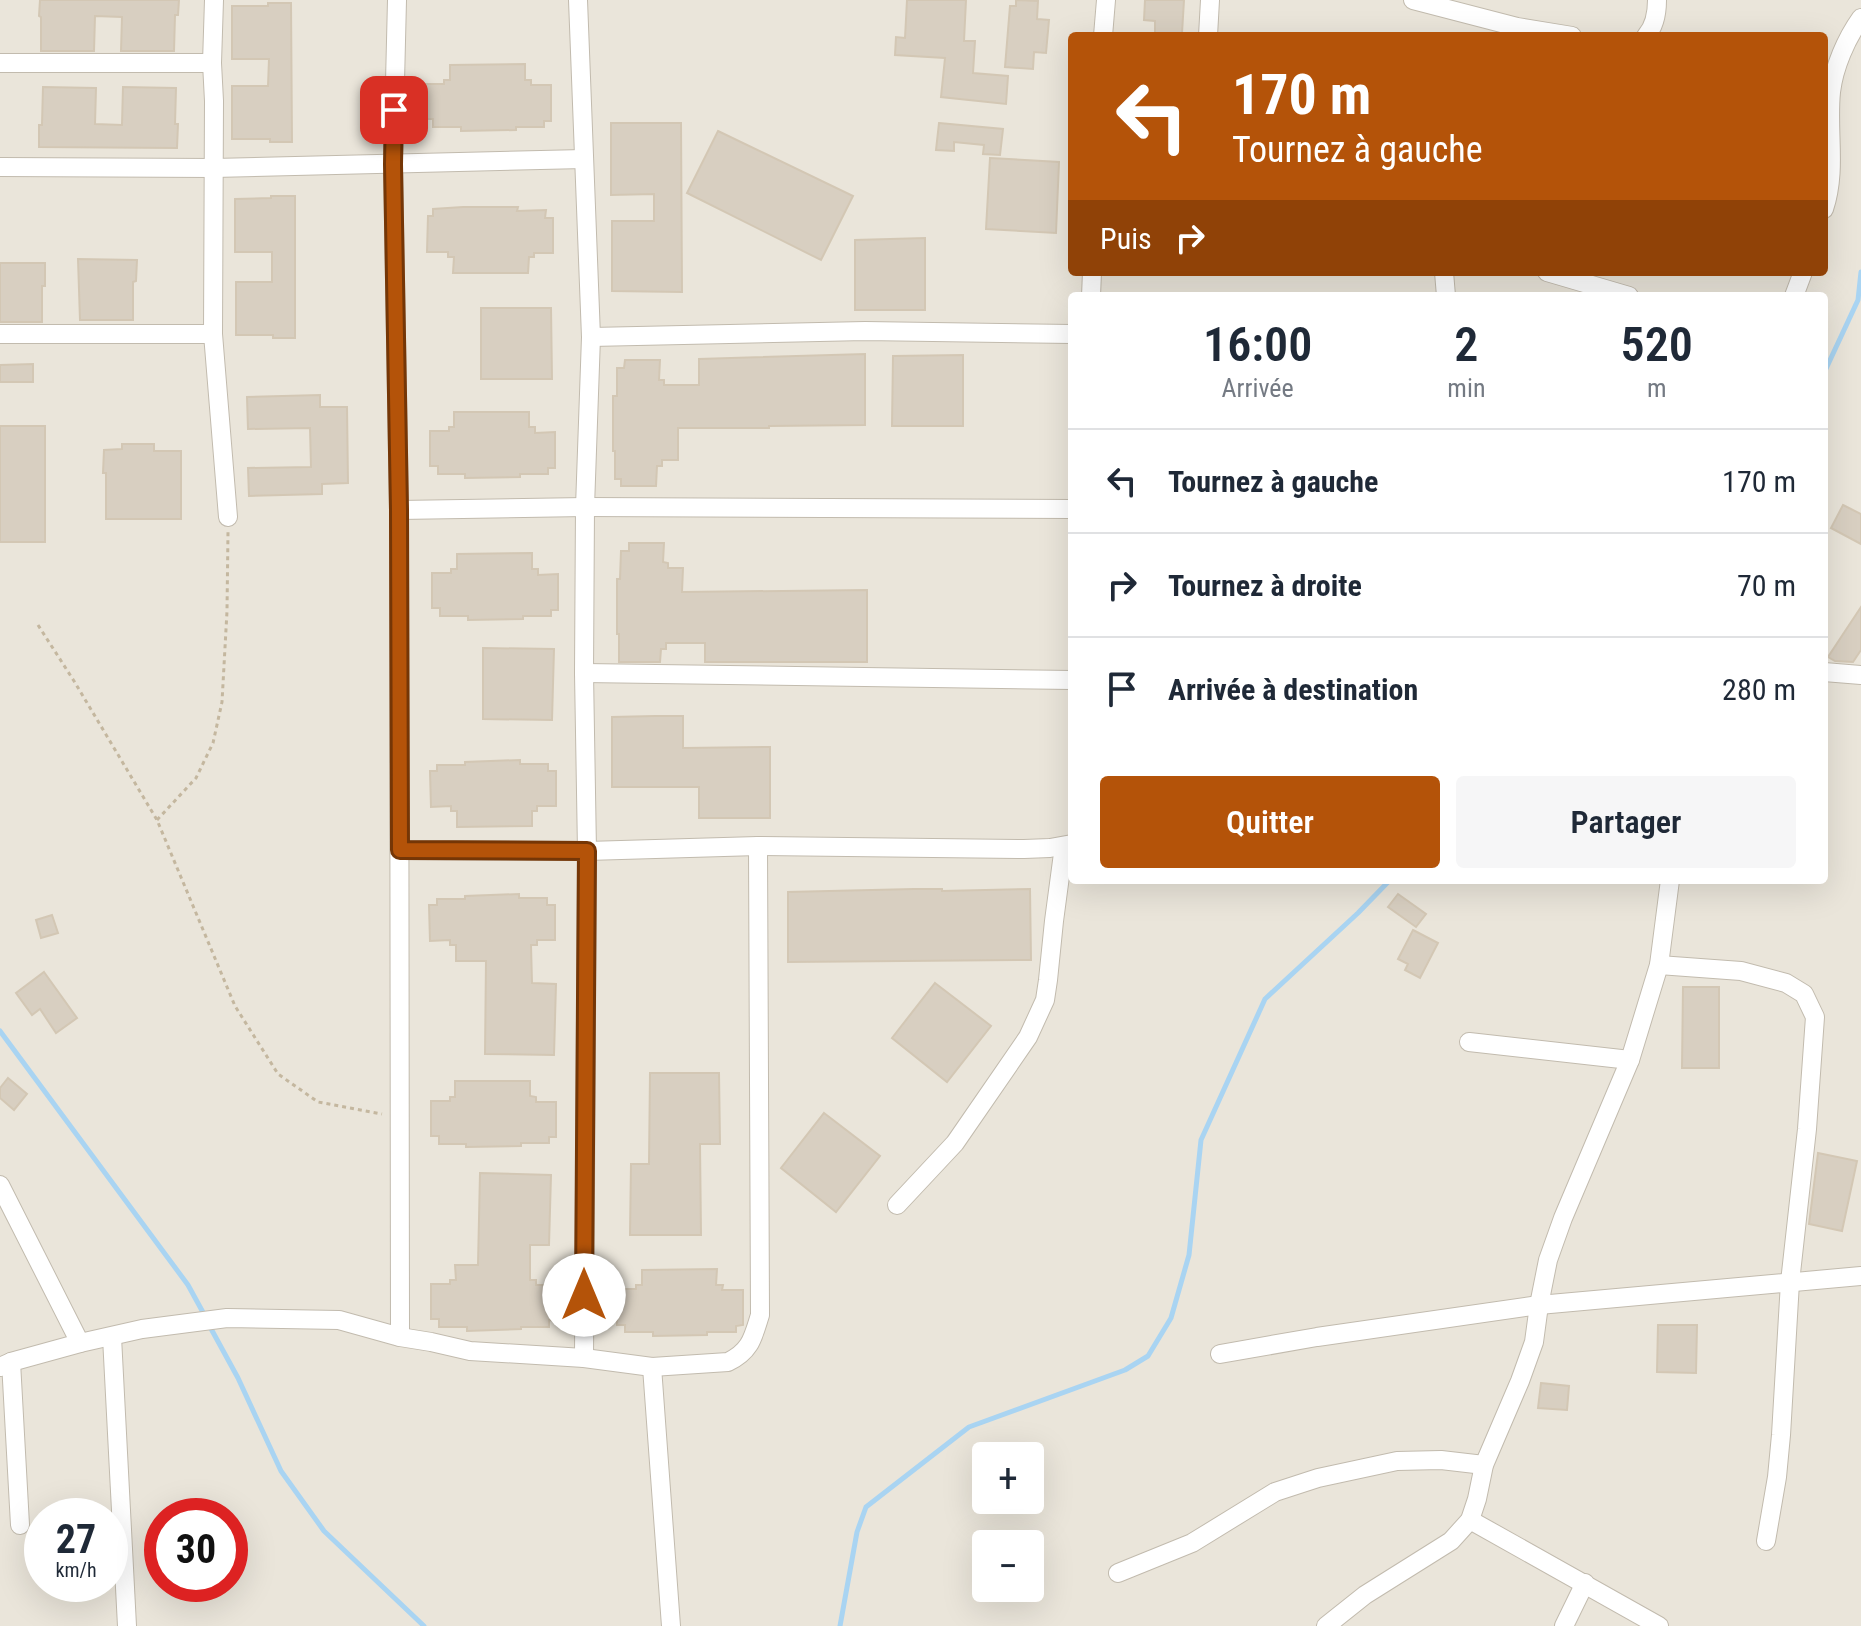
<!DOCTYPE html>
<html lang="fr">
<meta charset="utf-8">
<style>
body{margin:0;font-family:"Roboto Condensed",sans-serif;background:#f6f6f7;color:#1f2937;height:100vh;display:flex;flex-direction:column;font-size:30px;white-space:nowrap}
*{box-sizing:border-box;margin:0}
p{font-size:26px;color:#747a83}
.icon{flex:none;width:44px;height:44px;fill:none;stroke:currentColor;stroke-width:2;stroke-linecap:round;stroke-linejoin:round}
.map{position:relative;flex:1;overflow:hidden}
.sheet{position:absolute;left:1068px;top:292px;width:760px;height:592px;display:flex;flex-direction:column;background:#fff;border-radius:8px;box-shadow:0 8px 32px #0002}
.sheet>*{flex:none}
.top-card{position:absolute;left:1068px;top:32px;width:760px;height:244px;border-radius:8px;box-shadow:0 8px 32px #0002;background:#b45309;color:#fff;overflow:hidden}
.controls{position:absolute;left:972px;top:1442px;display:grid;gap:16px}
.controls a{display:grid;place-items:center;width:72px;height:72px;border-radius:8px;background:#fff;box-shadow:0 8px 32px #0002;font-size:40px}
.speed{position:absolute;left:24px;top:1498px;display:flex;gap:16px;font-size:40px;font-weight:700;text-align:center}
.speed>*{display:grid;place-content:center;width:104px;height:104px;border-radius:50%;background:#fff;box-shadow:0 8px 32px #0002;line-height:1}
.speed small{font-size:20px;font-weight:400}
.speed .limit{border:12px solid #d22;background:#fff;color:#111}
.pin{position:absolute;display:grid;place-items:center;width:68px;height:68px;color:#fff;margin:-34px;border-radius:16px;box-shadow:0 4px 12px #0006}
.me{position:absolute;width:88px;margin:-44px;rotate:0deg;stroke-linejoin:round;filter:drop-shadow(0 0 6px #0008)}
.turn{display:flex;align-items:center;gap:28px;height:168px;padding:0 32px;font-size:36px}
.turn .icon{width:104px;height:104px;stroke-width:2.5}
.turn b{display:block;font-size:56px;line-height:68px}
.then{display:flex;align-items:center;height:76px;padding:0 32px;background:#0003;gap:16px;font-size:30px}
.eta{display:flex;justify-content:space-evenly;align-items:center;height:136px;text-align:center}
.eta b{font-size:48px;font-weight:600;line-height:56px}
.action{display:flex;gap:16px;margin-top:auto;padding:16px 32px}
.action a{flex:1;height:92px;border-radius:8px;background:#b45309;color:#fff;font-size:32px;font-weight:600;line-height:92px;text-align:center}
.action a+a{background:#f6f6f7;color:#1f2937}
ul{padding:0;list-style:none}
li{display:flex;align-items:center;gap:24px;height:104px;padding:0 32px;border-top:2px solid #e0e1e3}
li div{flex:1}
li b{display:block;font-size:30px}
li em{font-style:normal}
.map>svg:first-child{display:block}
.residential{fill:#eae5da;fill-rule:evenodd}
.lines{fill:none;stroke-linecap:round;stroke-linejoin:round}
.stream{stroke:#a9d4f2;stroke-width:5}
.building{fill:#d8cfc1;stroke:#d3c7b4;stroke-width:2}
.minor-casing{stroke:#c2bbae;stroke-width:20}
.path{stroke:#c4b79f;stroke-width:3;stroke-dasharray:4 4;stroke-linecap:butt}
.minor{stroke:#fff;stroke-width:18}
.route-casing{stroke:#753606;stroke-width:20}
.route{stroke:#b45309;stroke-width:14}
</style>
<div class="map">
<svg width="1861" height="1626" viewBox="0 0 1861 1626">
<rect width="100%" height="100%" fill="#f6f3ec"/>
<path class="residential" d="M0,0H1861V1626H0ZM1072,36H1824V272H1072ZM1072,296H1824V880H1072ZM986,1456H1030V1500H986ZM42,1516H110V1584H42ZM162,1516H230V1584H162ZM986,1544H1030V1588H986Z"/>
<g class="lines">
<g class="stream">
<polyline points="1824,373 1858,300 1861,272"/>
<polyline points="0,1031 188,1285 205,1316"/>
<polyline points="209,1325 238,1378 281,1471 324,1531 424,1626"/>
<polyline points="840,1626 857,1532 866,1507 969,1427 1125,1370 1148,1356 1171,1318 1189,1255 1201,1140 1265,999 1358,913 1390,880"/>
</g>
</g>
<g class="building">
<polygon points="40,0 179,0 178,15 175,15 174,51 121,51 122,17 95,16 94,51 41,51 41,17 39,16"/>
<polygon points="907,0 966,0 964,41 975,41 973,73 1008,76 1006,104 941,97 945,58 895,55 896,37 905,38"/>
<polygon points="1016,0 1038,1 1037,19 1049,20 1046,53 1034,52 1033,69 1005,67 1010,6 1016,6"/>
<polygon points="1145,0 1184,0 1182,33 1177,33 1177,36 1155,36 1155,21 1144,20"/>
<polygon points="268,3 291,3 292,142 270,142 270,139 232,139 232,86 268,86 269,59 232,59 232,6 268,6"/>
<polygon points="525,64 525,80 531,80 531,85 551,85 551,121 544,121 544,127 516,127 516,130 461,131 461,127 433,127 433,119 425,119 426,84 444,84 444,80 450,80 450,65"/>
<polygon points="43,87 96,88 95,124 122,125 123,87 176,88 175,124 178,124 177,148 39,147 39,125 42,125"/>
<polygon points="611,123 681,123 682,292 612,291 612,221 654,221 654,194 611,195"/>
<polygon points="939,123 1003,129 1000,155 983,154 984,145 954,142 954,151 936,150"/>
<polygon points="718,131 853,196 821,260 687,193"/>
<polygon points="990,158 1059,162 1056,233 986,229"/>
<polygon points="271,196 295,196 295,338 273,338 273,335 236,335 236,282 272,282 272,252 235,252 235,199 271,198"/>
<polygon points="463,207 518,207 517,211 546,210 545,218 553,218 553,253 534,253 534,257 529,257 528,273 453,273 454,257 448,257 448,252 427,252 428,216 433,216 433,209"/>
<polygon points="925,238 925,310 855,310 855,240"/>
<polygon points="78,259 137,260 136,281 133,282 133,320 80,320"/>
<polygon points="0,263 45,263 45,286 42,286 42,322 0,322"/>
<polygon points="481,308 551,308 552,379 481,379"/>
<polygon points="865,354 865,425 769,426 769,428 678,428 678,460 662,460 662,466 657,466 656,486 621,486 621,479 615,479 615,451 613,451 613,396 617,396 617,368 624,368 625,360 660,360 659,380 664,380 664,385 699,385 699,359"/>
<polygon points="963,355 963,426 892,426 893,356"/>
<polygon points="33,364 33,382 0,382 0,365"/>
<polygon points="320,395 320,407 347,407 348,483 322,484 322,494 249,496 248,468 311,467 310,428 248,429 247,397"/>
<polygon points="454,412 529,412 529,427 535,427 535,433 555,432 555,468 548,468 548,474 520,474 520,477 465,478 465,474 438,474 438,466 430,466 430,431 449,431 449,427 454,427"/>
<rect x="0" y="426" width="45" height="116"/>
<polygon points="122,444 154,444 154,451 181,451 181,519 106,519 106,473 103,473 104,450 122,449"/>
<polygon points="1843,505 1861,514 1861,544 1831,528"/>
<polygon points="629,543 664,543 663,562 668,563 668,568 683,568 682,592 867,590 867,662 705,662 705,643 666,643 666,649 661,649 660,662 619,662 619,634 617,634 617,579 620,579 621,551 629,551"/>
<polygon points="532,553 532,569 538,569 538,575 558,574 558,610 551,610 551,616 523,616 523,619 468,620 468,616 440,616 440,608 432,608 432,573 451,573 451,569 457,569 457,554"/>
<polygon points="1861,607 1861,650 1853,662 1835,661 1828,657"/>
<polygon points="483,648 554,649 552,720 483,719"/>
<polygon points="655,716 683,716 683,748 770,747 770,818 699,818 699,787 612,787 612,717"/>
<polygon points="520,760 520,764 548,764 548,771 556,771 556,806 537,806 537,811 532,811 532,826 457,827 457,811 451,811 451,806 431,807 430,771 437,771 437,765 465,765 465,762"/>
<polygon points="914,889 942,889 942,891 1030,889 1031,960 788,962 788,892"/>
<polygon points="519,894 519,898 547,898 547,905 555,905 555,940 537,940 537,945 531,945 532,983 556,984 554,1055 485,1054 486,961 456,961 456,945 450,945 450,940 430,941 429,905 437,905 437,899 465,899 465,896"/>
<polygon points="1398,894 1426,914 1416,927 1388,907"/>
<polygon points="52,915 58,933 41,938 36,920"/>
<polygon points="1413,930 1438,943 1420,978 1405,970 1408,964 1398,959"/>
<polygon points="44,972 77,1018 56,1033 40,1009 32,1015 16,993"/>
<polygon points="935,983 991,1026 947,1082 892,1038"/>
<polygon points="1683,987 1719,987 1719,1068 1682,1068"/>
<polygon points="650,1073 719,1073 720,1144 700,1144 701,1235 630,1235 631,1164 649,1164"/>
<polygon points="8,1078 27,1094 14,1110 0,1098 0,1088"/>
<polygon points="455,1081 530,1081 530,1096 536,1097 536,1102 556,1102 556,1137 549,1137 549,1143 521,1143 521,1146 466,1147 466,1144 439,1144 439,1136 431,1136 431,1101 450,1101 450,1097 455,1097"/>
<polygon points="824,1113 880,1156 836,1212 781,1168"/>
<polygon points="1818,1153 1857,1161 1842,1231 1809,1224"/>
<polygon points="480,1173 551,1175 549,1245 530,1245 530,1280 536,1280 536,1285 557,1285 557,1321 549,1320 549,1327 521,1327 521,1329 467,1331 467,1327 439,1327 439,1319 431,1319 431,1284 450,1284 450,1280 456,1280 455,1265 478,1265"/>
<polygon points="717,1269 716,1285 723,1285 722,1290 743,1290 743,1325 736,1326 736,1332 707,1332 707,1335 653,1336 653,1332 625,1332 625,1325 617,1325 617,1289 636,1289 636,1285 642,1285 642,1270"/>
<polygon points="1658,1325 1697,1325 1696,1373 1657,1372"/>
<polygon points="1541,1383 1569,1386 1567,1410 1538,1408"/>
</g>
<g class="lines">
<g class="minor-casing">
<g id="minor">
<polyline points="214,0 212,63 214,101 213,334 228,517"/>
<polyline points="397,0 393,164 399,510 400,1337"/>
<polyline points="578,0 591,337 585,507 584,673 587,851 584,1358"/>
<polyline points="1413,0 1517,27 1572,36"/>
<polyline points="1103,36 1106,0"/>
<polyline points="1208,36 1210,0"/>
<path d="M1646,36C1655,26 1657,13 1657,0"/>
<polyline points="0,63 212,63"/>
<polyline points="0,167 214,168 584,159"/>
<path d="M1824,209C1837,170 1827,132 1831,92C1834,67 1846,39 1861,18"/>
<polyline points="1444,272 1446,296"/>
<polyline points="1547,272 1629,296"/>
<polyline points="1091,296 1092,272"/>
<polyline points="1794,296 1803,272"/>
<polyline points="0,334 213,334"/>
<polyline points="591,337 865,331 1072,334"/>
<polyline points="399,510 585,507 1072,509"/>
<polyline points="1824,672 1861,675"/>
<polyline points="584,673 1072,680"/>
<polyline points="400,850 587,851 758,846 1024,849 1050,848 1072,844"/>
<polyline points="1659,965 1741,971 1786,983 1804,994 1815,1017 1807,1129 1790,1282 1781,1435 1777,1477 1766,1541"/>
<polyline points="1469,1042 1630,1060"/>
<polyline points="0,1185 80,1343"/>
<polyline points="897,1205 955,1143 1028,1037 1045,1000 1048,980 1054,921 1064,846"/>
<polyline points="112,1337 127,1626"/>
<polyline points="1220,1354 1317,1337 1539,1305 1861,1276"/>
<polyline points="11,1362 20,1525"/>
<path d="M0,1367L11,1362L80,1343L142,1329L227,1318L339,1320L400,1337L431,1342L470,1351L584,1358L652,1367L728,1362C751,1351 753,1337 760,1315L758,846"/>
<polyline points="652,1367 671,1626"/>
<polyline points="1470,1520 1659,1626"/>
<polyline points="1118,1573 1192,1543 1275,1492 1318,1478 1397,1461 1441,1460 1484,1465"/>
<polyline points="1326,1626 1365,1595 1451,1541 1470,1520 1477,1499 1484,1465 1520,1381 1534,1342 1539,1305 1548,1260 1563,1218 1630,1060 1659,965 1670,880"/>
<polyline points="1564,1626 1585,1583"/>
</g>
</g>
<g class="path">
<polyline points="38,625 74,681 157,820 235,1006 278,1074 318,1102 382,1114"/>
<polyline points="157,820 196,778 213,743 222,702 227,611 228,532"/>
</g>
<use href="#minor" class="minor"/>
</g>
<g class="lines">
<g class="route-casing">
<polyline id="route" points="394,110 393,164 399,510 400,850 587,851 584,1295"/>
</g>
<use href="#route" class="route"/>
</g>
</svg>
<div class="controls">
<a>+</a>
<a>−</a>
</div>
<div class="speed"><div>27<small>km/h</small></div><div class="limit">30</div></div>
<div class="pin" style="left:394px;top:110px;background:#d93025"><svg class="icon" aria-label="arrive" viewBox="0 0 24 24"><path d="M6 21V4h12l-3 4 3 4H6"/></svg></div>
<svg class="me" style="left:584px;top:1295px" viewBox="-20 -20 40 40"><circle r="19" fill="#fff"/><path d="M0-13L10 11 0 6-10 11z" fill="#b45309"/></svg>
<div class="top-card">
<div class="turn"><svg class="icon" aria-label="left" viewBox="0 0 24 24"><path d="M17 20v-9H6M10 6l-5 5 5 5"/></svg><div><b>170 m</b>Tournez à gauche</div></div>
<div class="then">Puis<svg class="icon" aria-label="right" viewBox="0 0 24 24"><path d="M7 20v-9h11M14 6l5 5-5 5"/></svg></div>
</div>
<section class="sheet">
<div class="eta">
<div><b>16:00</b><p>Arrivée</p></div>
<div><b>2</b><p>min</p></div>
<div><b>520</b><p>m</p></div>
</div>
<ul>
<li><svg class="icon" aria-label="left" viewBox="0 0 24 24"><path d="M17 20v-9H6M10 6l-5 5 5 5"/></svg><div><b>Tournez à gauche</b></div><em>170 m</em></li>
<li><svg class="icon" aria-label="right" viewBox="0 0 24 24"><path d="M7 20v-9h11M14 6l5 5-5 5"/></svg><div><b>Tournez à droite</b></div><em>70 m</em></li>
<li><svg class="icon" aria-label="arrive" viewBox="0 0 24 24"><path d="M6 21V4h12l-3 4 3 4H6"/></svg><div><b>Arrivée à destination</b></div><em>280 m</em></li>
</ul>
<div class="action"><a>Quitter</a><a>Partager</a></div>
</section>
</div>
